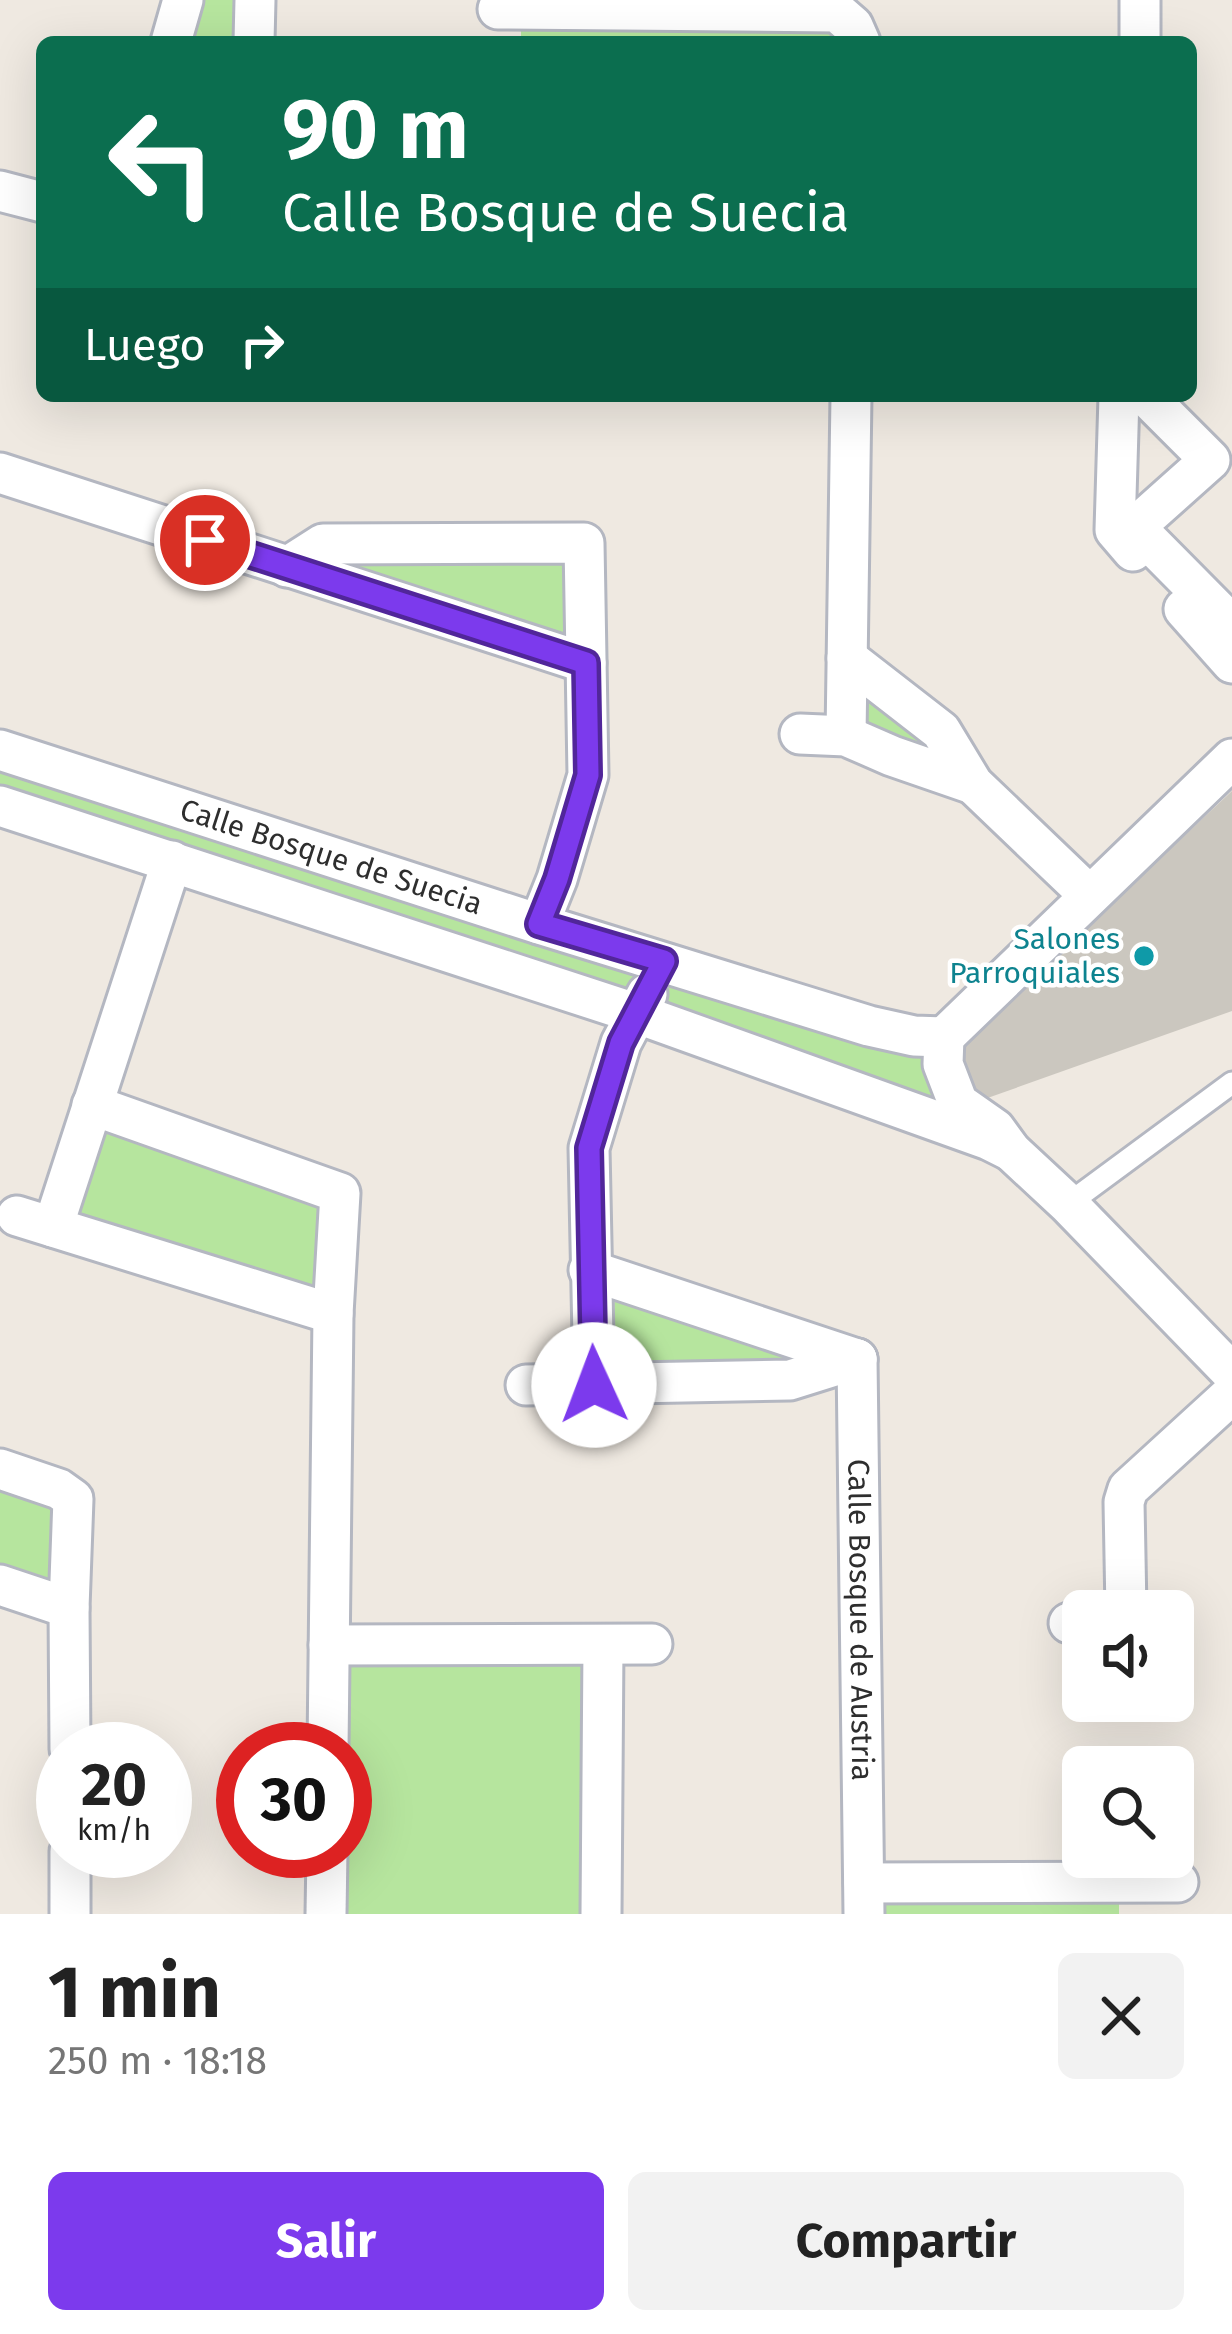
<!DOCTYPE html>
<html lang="es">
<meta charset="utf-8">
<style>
body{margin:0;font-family:"Fira Sans",sans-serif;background:#f2f2f2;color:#222;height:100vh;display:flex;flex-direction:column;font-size:45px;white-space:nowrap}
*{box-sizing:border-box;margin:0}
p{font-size:39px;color:#767676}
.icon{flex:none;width:66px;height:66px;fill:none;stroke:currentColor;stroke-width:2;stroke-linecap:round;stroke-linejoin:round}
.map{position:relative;height:1914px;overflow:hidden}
.sheet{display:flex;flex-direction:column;background:#fff;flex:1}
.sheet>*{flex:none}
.guide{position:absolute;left:36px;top:36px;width:1161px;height:366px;border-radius:18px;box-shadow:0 12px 48px #0002;background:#0b6e4f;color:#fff;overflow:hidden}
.fabs{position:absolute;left:1062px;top:1590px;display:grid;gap:24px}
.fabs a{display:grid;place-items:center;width:132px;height:132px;border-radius:18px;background:#fff;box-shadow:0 12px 48px #0002;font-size:60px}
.speed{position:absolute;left:36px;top:1722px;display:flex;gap:24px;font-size:60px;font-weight:700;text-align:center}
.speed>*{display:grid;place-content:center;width:156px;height:156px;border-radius:50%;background:#fff;box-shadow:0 12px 48px #0002;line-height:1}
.speed small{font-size:30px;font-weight:400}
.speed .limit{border:18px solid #d22;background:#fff;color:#111}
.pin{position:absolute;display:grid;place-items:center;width:102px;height:102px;color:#fff;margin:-51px;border:6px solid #fff;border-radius:50%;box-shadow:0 3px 12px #0007}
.me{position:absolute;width:132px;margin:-66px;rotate:358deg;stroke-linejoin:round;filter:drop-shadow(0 0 9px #0008)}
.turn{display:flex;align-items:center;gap:42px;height:252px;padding:0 48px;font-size:54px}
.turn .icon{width:156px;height:156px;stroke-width:2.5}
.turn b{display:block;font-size:84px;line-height:102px}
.then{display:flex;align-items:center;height:114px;padding:0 48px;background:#0003;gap:24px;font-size:45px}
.round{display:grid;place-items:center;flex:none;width:126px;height:126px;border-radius:18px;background:#f2f2f2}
.head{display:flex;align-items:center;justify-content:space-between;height:204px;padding:0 48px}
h1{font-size:72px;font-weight:700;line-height:90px}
.primary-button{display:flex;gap:24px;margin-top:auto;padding:24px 48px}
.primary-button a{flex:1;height:138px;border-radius:18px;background:#7c3aed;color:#fff;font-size:48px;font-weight:700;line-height:138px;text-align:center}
.primary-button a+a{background:#f2f2f2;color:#222}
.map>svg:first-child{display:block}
.green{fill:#b6e59e}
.building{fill:#cbc7bf}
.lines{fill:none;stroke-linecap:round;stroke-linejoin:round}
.lane-casing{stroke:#b4b7c1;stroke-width:27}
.street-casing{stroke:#b4b7c1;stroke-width:45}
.lane{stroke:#fff;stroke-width:21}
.street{stroke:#fff;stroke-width:39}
.route-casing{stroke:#51269a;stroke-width:30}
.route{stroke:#7c3aed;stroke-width:21}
.culture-dot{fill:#0f9aa8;stroke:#fff;stroke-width:4.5}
.labels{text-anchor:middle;stroke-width:9;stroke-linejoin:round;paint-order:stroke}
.street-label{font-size:30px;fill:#2e2e2e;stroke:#fff}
.culture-label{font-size:30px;fill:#0d838f;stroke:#fff;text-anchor:end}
</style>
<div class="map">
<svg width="1232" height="1914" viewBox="0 0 1232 1914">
<rect width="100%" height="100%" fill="#efe9e1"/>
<g class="green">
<polygon points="191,0 235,0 233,42 177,42"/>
<polygon points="521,25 836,26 835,42 521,42"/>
<polygon points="346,557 572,558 573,645 346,566"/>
<polygon points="860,682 930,740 934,760 852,735"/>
<polygon points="0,757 636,973 636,984 628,994 0,790"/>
<polygon points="672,983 928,1050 946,1114 663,1004 665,993"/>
<polygon points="105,1130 325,1200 317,1296 75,1222"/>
<polygon points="614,1294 792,1353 761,1372 617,1375"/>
<polygon points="0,1477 44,1490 63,1519 53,1590 0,1572"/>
<polygon points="349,1656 584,1659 585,1914 348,1914"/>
<polygon points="1119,1900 1119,1914 880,1914 880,1904"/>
</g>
<polygon class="building" points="1232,791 1232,1011 979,1101 955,1063 965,1041"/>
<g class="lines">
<g class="lane-casing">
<polyline id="lane" points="1068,1204 1232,1083"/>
</g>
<g class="street-casing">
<g id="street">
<polyline points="1140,0 1140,42"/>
<polyline points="498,9 837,12 853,26 860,42"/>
<polyline points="171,42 183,0"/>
<polyline points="254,42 255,0"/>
<polyline points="0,191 42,202"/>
<polyline points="1119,396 1115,530 1133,551"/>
<polyline points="1146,396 1210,460 1135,527 1232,625"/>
<polyline points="0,473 586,663"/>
<polyline points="287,567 323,544 584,543 588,775 557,879 539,924"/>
<polyline points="1184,609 1232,663"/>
<polyline points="847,658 941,731 973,784 1089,895"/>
<polyline points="800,734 846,736 892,756 973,784"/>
<polyline points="846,736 851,396"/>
<path id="s1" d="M0,750L539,924L869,1026L914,1036L944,1037"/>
<polyline points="0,806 638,1014 989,1140 1011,1151"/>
<polyline points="944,1037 943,1064 958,1103 995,1129 1011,1151 1068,1204 1232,1373"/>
<polyline points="944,1037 1232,759"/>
<polyline points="92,1105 340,1193 333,1314 328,1749"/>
<polyline points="17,1216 333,1314"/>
<polyline points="53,1227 172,861"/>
<polyline points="589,1270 857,1359"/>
<path id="s2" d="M857,1359L864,1914"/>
<polyline points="526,1385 790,1380 857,1359"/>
<polyline points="594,1385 589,1148 621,1043 647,994"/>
<polyline points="0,1469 59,1489 73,1499 69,1608 70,1749"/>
<polyline points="0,1585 69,1608"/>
<polyline points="1126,1611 1124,1502 1128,1489 1232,1394"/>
<polyline points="1069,1623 1083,1622"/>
<polyline points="329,1645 652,1644"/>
<polyline points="70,1851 70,1914"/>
<polyline points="864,1883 1178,1882"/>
<polyline points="326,1914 327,1851"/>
<polyline points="601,1914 603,1645"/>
</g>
</g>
<use href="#lane" class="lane"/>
<use href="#street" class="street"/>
</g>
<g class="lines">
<g class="route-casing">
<polyline id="route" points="205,540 586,663 588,775 557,879 539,924 664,961 621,1043 589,1148 594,1385"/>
</g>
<use href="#route" class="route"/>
</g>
<circle class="culture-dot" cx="1144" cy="956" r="12"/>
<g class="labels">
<g class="street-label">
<text dy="10" stroke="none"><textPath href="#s1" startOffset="348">Calle Bosque de Suecia</textPath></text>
<text dy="10" stroke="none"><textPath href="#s2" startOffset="261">Calle Bosque de Austria</textPath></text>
</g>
<g class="culture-label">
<text x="1120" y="949">Salones<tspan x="1120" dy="34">Parroquiales</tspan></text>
</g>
</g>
</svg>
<div class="fabs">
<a><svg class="icon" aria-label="sound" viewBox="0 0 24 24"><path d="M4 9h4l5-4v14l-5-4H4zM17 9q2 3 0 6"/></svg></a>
<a><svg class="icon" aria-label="search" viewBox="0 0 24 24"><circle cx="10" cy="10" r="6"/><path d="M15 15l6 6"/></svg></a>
</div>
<div class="speed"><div>20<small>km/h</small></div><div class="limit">30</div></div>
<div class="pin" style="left:205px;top:540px;background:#d93025"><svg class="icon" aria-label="arrive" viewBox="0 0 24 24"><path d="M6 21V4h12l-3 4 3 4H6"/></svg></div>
<svg class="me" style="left:594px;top:1385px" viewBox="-20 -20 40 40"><circle r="19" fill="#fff"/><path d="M0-13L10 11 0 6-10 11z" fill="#7c3aed"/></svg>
<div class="guide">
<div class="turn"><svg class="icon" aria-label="left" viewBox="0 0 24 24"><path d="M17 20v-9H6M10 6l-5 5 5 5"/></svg><div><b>90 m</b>Calle Bosque de Suecia</div></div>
<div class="then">Luego<svg class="icon" aria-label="right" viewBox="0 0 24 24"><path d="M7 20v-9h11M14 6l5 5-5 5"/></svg></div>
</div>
</div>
<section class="sheet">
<div class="head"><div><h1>1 min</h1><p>250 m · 18:18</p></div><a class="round"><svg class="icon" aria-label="close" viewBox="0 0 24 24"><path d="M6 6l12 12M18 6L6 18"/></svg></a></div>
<div class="primary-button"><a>Salir</a><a>Compartir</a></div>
</section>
